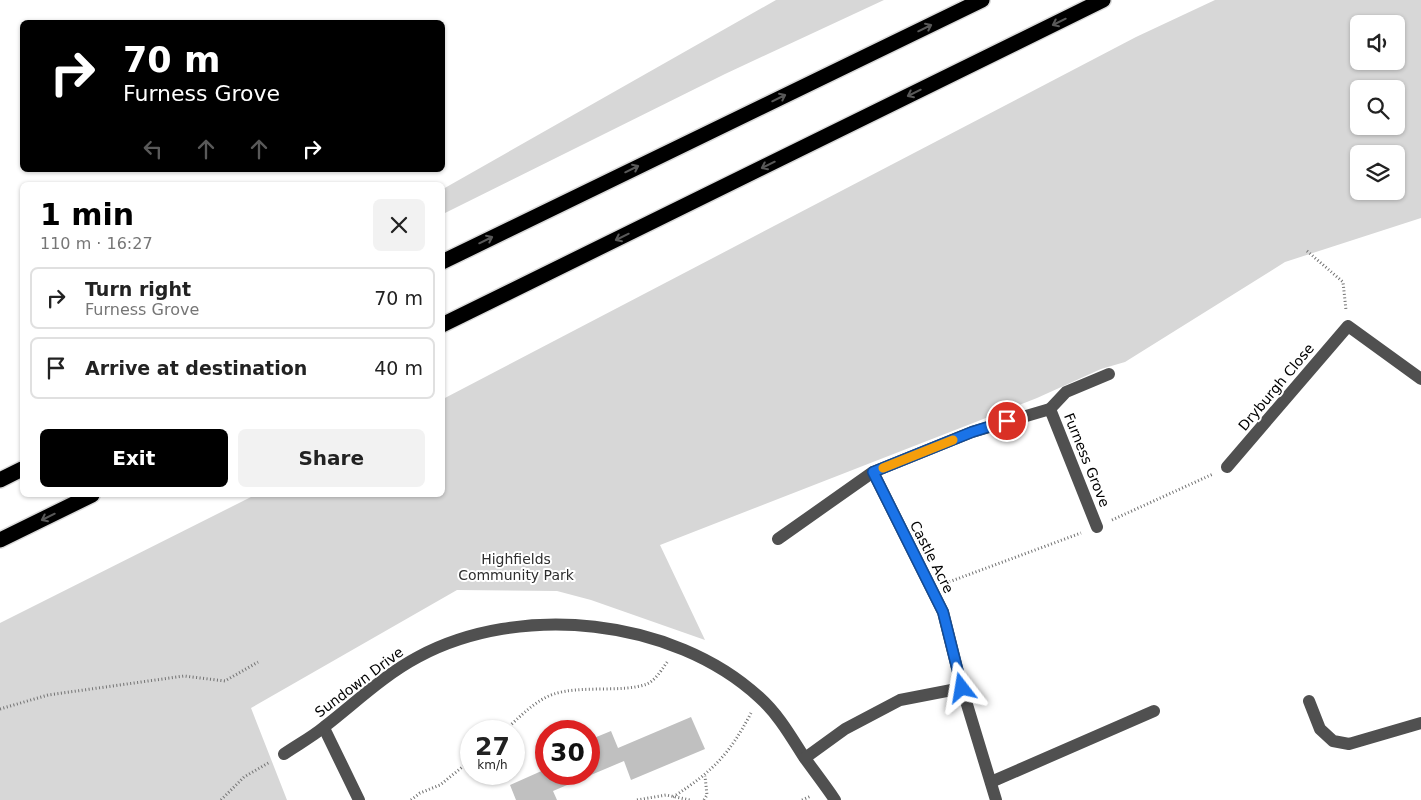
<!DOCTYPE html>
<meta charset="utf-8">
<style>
body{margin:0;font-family:"DejaVu Sans",sans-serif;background:#f2f2f2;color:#222;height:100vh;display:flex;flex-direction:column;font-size:19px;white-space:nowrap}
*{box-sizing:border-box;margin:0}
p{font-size:16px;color:#767676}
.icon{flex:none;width:28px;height:28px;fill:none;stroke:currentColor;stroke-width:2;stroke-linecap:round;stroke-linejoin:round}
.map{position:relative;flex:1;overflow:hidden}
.panel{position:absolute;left:20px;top:182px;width:425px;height:315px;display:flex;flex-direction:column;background:#fff;border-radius:8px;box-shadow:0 1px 4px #0004}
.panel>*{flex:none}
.hud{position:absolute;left:20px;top:20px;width:425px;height:152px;border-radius:8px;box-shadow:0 1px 4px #0004;background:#000;color:#fff;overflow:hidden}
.buttons{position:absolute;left:1350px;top:15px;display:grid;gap:10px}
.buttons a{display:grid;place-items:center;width:55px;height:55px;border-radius:8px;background:#fff;box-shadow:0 1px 4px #0004;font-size:25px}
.speed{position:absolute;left:460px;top:720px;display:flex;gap:10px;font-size:25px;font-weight:700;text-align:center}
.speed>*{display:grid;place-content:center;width:65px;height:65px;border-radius:50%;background:#fff;box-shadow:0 1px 4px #0004;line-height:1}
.speed small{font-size:12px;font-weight:400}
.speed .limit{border:8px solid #d22;background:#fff;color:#111}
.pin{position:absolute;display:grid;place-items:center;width:42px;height:42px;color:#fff;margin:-21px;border:2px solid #fff;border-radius:50%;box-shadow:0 1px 5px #0007}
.me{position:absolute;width:55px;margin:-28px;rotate:346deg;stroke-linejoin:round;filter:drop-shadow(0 0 4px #0008)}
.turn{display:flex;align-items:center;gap:18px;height:105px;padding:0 20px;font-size:22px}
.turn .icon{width:65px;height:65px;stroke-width:2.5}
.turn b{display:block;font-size:35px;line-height:42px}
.lanes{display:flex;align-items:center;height:48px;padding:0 20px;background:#0003;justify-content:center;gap:25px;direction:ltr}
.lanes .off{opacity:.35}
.round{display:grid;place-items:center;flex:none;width:52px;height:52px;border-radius:8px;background:#f2f2f2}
.head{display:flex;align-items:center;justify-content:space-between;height:85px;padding:0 20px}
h1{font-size:30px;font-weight:600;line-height:38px;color:#000}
.button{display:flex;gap:10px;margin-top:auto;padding:10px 20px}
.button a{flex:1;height:58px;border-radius:8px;background:#000;color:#fff;font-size:20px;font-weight:600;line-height:58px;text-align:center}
.button a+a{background:#f2f2f2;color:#222}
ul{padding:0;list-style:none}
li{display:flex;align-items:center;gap:15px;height:62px;margin:0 10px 8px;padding:0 10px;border:2px solid #e0e0e0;border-radius:8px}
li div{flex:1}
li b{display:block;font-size:19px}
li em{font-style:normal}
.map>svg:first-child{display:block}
.green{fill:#d7d7d7;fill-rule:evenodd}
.building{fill:#c0c0c0}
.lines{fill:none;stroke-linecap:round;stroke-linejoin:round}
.highway-casing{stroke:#dbdbdb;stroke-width:18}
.path{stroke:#727272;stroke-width:3;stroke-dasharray:1 2.5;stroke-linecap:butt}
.minor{stroke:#505050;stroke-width:12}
.highway{stroke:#000;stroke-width:15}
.oneway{stroke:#595959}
.route-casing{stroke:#114b97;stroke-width:12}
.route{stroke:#1a73e8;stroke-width:9}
.slow{stroke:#f59e0b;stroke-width:9}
.labels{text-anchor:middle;stroke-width:4;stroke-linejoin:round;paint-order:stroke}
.street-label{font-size:14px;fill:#000;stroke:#fff}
.park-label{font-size:14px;fill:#2e2e2e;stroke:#fff}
</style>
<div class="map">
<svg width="1421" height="800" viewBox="0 0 1421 800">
<rect width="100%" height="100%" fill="#fff"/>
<g class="green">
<polygon points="776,0 884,0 725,74 443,214 443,189"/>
<path d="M1215,0H1421V218L1285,262L1125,362L1101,369L1037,398L660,545L705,640L591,600L557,591L457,590L251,708L287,800H0V623L255,495H442L443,399L1136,37ZM1359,24H1396V61H1359ZM1359,89H1396V126H1359ZM1359,154H1396V191H1359Z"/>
</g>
<polygon class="building" points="691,717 705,749 631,780 624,761 553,791 557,800 516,800 510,785 546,769 546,774 589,774 589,740 611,731 618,748"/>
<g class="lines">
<g class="highway-casing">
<g id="highway">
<polyline points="442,262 982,0"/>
<polyline points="442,325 1103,0"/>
<polyline points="0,480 22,469"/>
<polyline points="0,540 92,495"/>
</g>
</g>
<g class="path">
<polyline points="1307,251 1343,282 1346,310"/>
<polyline points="1112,520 1213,474"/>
<polyline points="946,583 1081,533"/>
<polyline points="0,709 48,695 184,676 225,681 258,662"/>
<path d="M504,731C519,718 535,700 554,694C581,685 623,693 647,684C656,680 662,669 668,661"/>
<path d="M673,797C713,771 729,755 751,713"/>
<polyline points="221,800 244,777 270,762"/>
<polyline points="411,800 420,793 440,785 471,760"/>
<polyline points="637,800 666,795 690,800"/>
<polyline points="704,800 707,795 705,776"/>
<polyline points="802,800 811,796"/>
</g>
<g class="minor">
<polyline points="1050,409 1066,392 1109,374"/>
<polyline points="1227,467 1348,326 1421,379"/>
<polyline points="778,539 873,472 972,432 1050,409 1097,527"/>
<polyline points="962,688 996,800"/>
<polyline points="1309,701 1320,729 1333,741 1349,744 1421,723"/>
<polyline points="324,728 359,800"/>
<path d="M284,754C297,745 312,737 324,727C355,703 384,675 418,657C520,602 673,618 759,697C778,714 790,735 804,757C814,771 825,785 835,800"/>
<polyline points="805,758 845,729 900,700 962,688 943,612 873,472"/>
<polyline points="991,782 1154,711"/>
</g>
<use href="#highway" class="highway"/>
</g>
<defs><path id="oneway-shaft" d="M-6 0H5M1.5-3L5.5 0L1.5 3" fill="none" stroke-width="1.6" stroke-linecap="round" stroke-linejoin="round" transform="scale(1.25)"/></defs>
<g class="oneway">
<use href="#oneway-shaft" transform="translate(1059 22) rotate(154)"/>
<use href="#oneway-shaft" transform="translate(925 28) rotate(-26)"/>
<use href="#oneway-shaft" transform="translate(914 93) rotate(154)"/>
<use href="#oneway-shaft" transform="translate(779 98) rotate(-26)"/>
<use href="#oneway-shaft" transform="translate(768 165) rotate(154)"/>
<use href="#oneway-shaft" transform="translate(632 169) rotate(-26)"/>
<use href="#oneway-shaft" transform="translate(622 237) rotate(154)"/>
<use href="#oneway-shaft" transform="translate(486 240) rotate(-26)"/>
<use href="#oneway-shaft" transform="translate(48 517) rotate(154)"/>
</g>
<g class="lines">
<g class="route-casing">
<polyline id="route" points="962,688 943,612 873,472 972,432 1007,421"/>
</g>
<use href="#route" class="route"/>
<polyline class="slow" points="883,468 953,440"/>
</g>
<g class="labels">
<g class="street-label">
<text transform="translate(1276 387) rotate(-50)" y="5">Dryburgh Close</text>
<text transform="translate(1087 460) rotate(68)" y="5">Furness Grove</text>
<text transform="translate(932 557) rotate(63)" y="5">Castle Acre</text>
<text transform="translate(359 682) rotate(-37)" y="5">Sundown Drive</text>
</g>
<g class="park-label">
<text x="516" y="564">Highfields<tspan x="516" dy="16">Community Park</tspan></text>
</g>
</g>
</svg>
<div class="buttons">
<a><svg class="icon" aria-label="sound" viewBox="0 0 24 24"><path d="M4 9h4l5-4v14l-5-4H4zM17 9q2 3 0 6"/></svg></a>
<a><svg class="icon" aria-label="search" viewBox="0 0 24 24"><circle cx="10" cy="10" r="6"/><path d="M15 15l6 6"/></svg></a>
<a><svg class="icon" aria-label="layers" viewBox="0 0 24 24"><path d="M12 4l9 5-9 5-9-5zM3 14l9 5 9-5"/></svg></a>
</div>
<div class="speed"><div>27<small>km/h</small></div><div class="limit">30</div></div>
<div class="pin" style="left:1007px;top:421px;background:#d93025"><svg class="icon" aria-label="arrive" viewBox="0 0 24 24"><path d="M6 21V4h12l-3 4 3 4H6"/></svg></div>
<svg class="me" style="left:962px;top:688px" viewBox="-20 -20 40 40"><path d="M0-17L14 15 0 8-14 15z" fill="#1a73e8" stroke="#fff" stroke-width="4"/></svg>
<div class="hud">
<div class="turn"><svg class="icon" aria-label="right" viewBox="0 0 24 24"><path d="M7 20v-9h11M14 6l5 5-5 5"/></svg><div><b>70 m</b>Furness Grove</div></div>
<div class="lanes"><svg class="icon off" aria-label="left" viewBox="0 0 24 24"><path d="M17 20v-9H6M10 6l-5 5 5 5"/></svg><svg class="icon off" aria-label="ahead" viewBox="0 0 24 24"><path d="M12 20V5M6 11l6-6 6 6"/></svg><svg class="icon off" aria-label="ahead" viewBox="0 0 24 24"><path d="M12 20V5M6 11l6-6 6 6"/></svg><svg class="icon" aria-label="right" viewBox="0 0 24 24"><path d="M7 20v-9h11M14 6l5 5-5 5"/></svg></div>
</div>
<section class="panel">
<div class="head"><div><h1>1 min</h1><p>110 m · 16:27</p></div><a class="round"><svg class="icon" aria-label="close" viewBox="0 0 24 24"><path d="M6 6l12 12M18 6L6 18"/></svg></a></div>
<ul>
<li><svg class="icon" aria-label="right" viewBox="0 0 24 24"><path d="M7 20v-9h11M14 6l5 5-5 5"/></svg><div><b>Turn right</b><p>Furness Grove</p></div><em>70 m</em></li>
<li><svg class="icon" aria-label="arrive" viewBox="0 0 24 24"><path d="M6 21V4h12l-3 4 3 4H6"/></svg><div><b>Arrive at destination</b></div><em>40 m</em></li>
</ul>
<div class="button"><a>Exit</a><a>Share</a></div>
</section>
</div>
